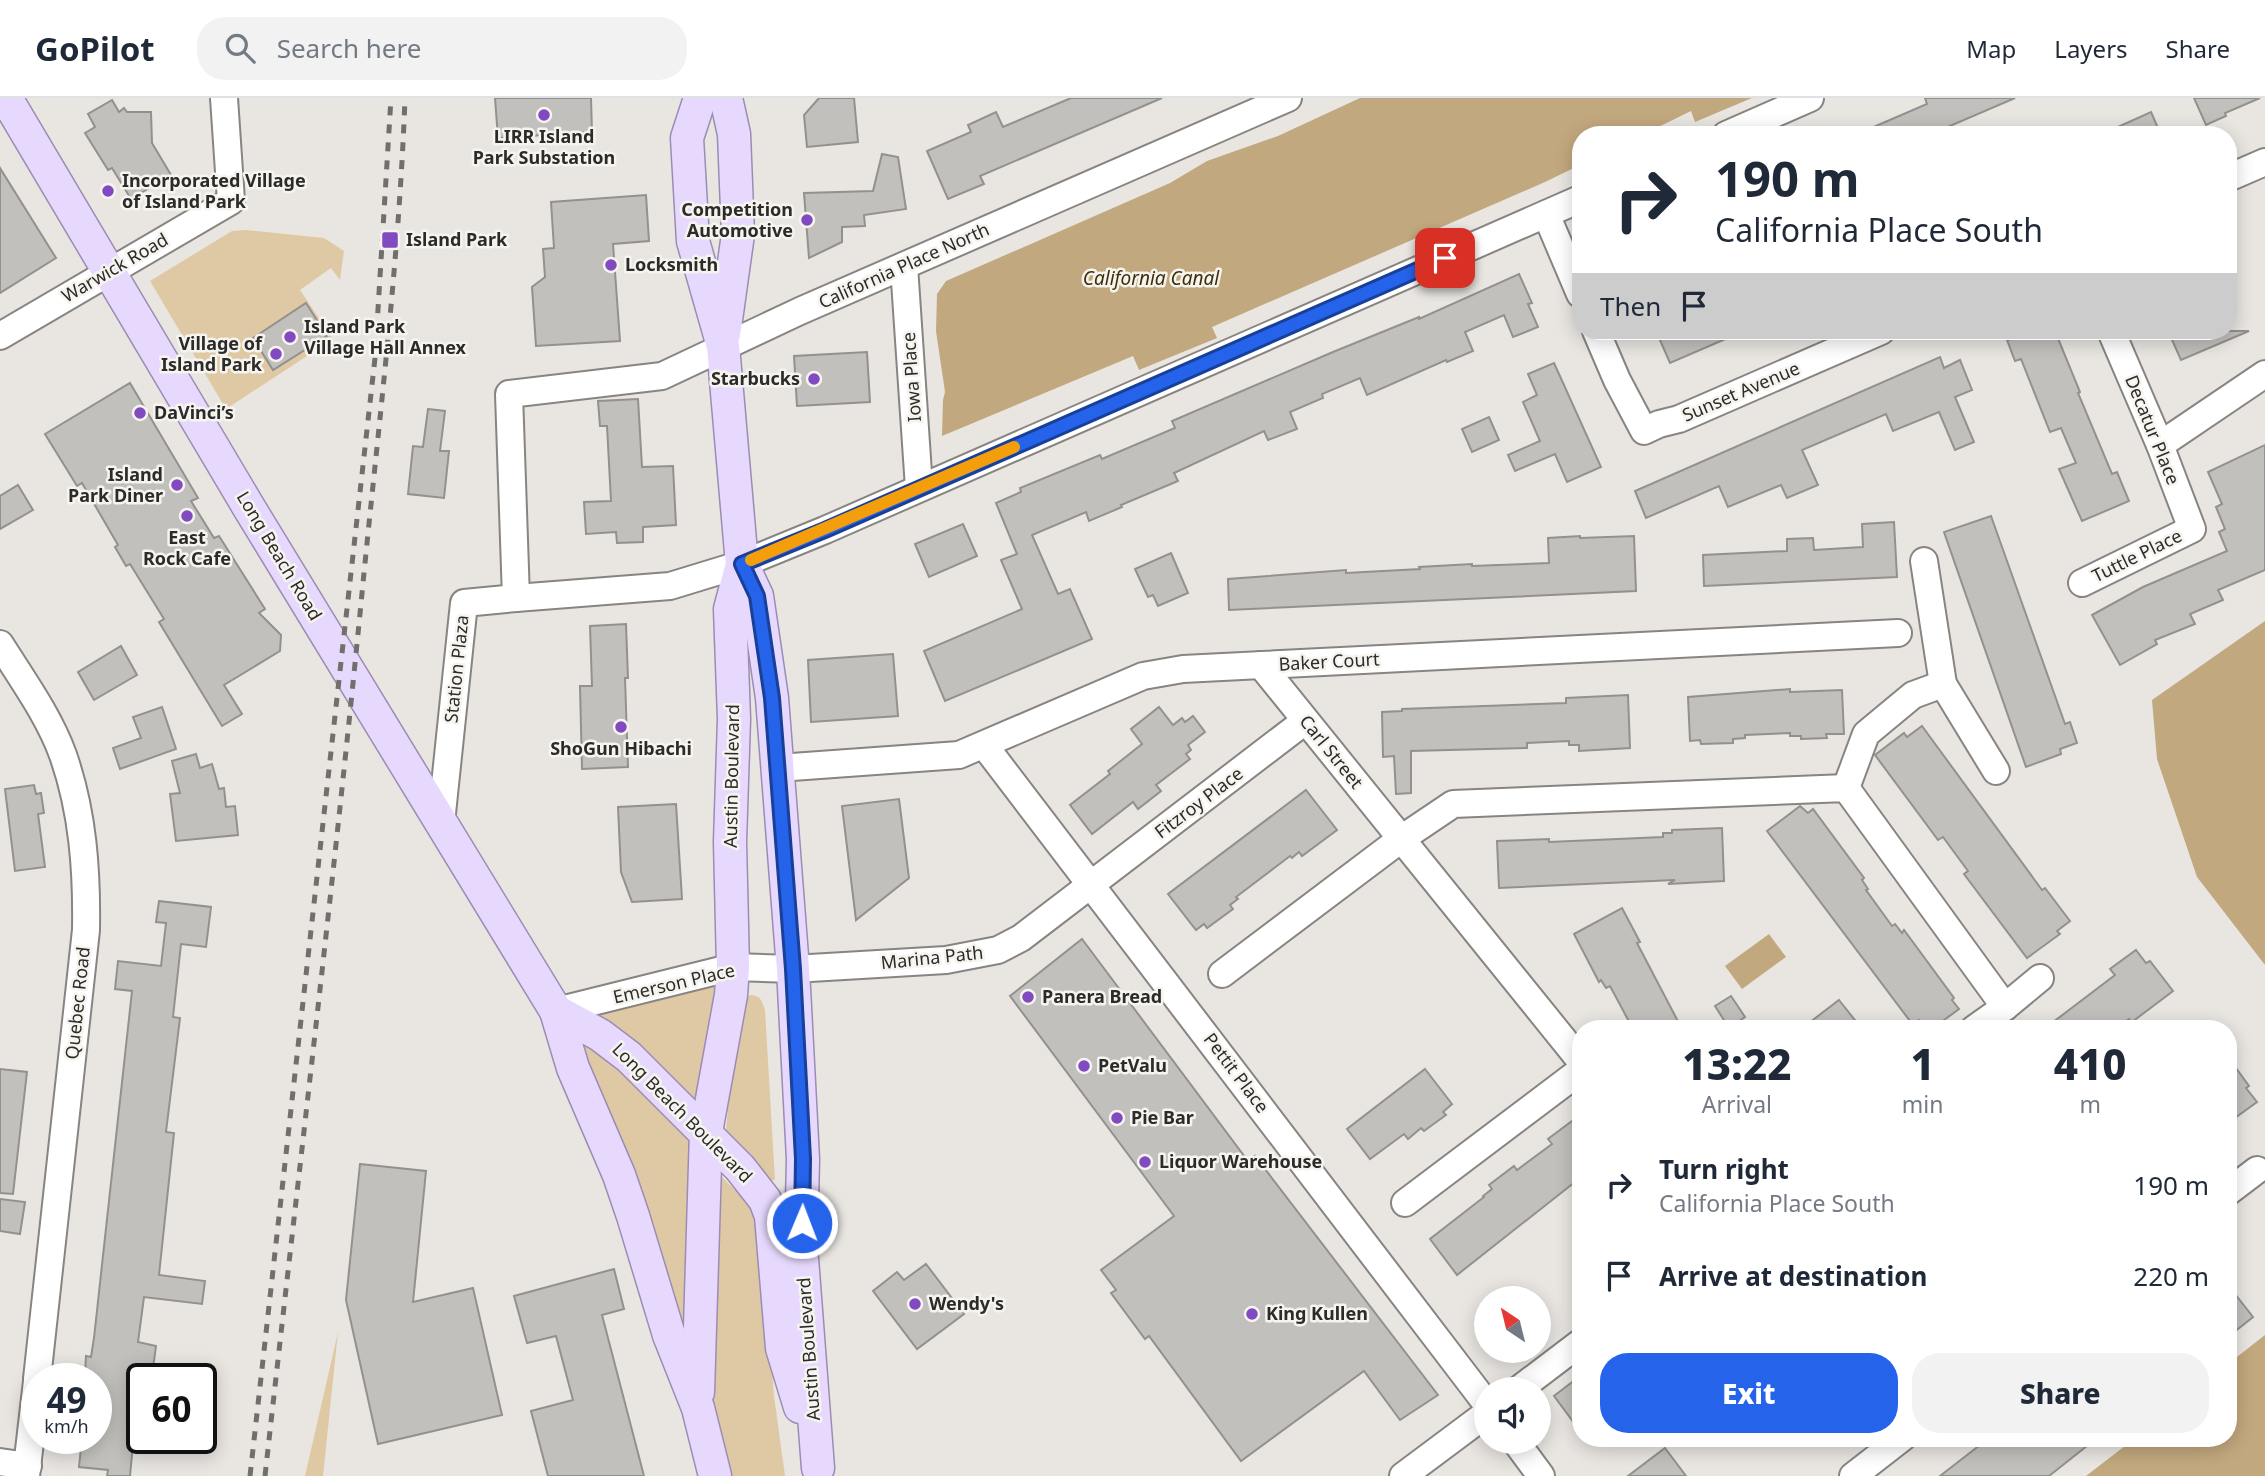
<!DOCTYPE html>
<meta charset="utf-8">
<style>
body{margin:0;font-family:"Noto Sans",sans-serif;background:#f2f2f3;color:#1f2937;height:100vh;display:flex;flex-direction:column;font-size:26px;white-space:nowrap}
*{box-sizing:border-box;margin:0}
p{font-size:23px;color:#747a83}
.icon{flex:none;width:38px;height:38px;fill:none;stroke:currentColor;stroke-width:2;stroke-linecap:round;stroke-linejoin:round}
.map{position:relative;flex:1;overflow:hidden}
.panel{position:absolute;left:1572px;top:922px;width:665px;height:427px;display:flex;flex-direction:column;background:#fff;border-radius:28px;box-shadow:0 4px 18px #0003}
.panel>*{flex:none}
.banner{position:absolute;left:1572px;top:28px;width:665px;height:214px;border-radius:28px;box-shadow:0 4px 18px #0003;background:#fff;color:#1f2937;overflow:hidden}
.needle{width:46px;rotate:325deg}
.fabs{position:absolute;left:1474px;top:1188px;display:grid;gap:14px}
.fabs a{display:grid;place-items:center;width:77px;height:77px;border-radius:50%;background:#fff;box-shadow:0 4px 18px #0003;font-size:35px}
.speed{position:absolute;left:21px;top:1265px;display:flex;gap:14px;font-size:35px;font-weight:700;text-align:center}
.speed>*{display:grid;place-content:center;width:91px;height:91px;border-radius:50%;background:#fff;box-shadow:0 4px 18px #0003;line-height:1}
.speed small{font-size:18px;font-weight:400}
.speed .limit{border:4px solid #111;border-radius:10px;background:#fff;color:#111}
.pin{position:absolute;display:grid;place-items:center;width:60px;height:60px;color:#fff;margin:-30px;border-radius:14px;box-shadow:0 4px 10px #0006}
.me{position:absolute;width:77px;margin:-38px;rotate:1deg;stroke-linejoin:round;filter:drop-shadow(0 0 5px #0008)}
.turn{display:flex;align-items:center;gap:24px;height:147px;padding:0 28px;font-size:32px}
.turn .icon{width:91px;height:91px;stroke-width:2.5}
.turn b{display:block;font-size:49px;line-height:60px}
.then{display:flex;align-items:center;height:66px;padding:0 28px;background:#0003;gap:14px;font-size:26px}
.eta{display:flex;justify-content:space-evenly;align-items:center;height:119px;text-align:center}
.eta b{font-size:42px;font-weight:800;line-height:49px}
.primary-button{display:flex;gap:14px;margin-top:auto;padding:14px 28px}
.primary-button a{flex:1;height:80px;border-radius:28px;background:#2563eb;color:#fff;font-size:28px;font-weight:800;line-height:80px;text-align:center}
.primary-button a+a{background:#f2f2f3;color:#1f2937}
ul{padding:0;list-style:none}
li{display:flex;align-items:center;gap:21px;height:91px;padding:0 28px}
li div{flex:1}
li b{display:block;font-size:26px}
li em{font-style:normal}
header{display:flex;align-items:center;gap:42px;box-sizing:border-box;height:98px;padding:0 35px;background:#fff;border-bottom:2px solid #e0e1e3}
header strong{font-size:33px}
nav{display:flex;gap:38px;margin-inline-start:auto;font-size:24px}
.search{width:490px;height:63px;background:#f2f2f3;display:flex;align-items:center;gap:18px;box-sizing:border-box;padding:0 24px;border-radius:28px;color:#747a83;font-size:26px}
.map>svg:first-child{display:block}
.green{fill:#dfc9a4}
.water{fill:#c2a87e}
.building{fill:#c2c0bc;stroke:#93918d;stroke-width:2}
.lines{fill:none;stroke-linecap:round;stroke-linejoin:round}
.minor-casing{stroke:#878481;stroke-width:30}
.major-casing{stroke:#9b8cb3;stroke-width:35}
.minor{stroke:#fff;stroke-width:26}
.major{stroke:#e7d9fe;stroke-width:32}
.rail{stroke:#716f6c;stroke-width:5;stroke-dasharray:9 9;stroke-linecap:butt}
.route-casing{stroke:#184099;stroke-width:18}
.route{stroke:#2563eb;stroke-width:12}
.slow{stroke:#f59e0b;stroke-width:12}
.poi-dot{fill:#814ac1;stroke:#f6f4ef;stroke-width:2.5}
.labels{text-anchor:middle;stroke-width:5;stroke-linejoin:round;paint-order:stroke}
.poi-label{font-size:18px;font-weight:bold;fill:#2c2b29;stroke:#f6f4ef;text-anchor:start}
.street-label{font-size:18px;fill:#2c2b29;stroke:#f6f4ef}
.water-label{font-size:19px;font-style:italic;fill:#402e0a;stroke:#f6f4ef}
</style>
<header>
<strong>GoPilot</strong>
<div class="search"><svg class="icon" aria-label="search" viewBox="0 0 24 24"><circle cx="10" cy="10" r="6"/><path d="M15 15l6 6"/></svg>Search here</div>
<nav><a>Map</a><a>Layers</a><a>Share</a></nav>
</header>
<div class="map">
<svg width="2265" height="1378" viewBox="0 0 2265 1378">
<rect width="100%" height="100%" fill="#e9e6e2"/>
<g class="green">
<polygon points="246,132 324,140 344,153 340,182 331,170 300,192 333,241 226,311 150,183 232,133"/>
<polygon points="727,879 701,1024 573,916"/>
<path d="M751,897C761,898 762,903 765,912L775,1082L760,1083L725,1043L737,912L745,900Z"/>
<polygon points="565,926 595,942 693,1039 690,1277"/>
<path d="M722,1079L754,1111L761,1129L774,1298L785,1378H730C711,1310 702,1240 708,1169C711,1139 717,1109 722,1079Z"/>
<polygon points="338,1234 323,1378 305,1378"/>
</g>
<g class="water">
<polygon points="1360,0 1752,0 1695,24 1691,13 1642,37 1580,37 1580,67 1545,84 1212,229 1217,240 1139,272 1133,258 942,338 943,302 945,294 936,233 937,196 946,183 1170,85 1207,63 1278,38"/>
<polygon points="2265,523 2265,867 2197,779 2157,661 2152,602"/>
<polygon points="1769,836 1786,859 1742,891 1725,868"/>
<polygon points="2265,1237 2265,1378 2086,1378 2134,1341 2228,1340 2228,1266"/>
</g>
<g class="building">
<polygon points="495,0 591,0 592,34 498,40"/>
<polygon points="819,0 854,0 858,44 807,49 804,17"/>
<polygon points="1071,0 1162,0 980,78 984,86 948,101 927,53 971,34 968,27 996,14 1003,29"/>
<polygon points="1925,0 2015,0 1929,37 1855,37 1927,6"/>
<polygon points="2194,0 2260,0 2225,15 2226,18 2206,27"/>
<polygon points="112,2 119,14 124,10 127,14 151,14 152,45 171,77 131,101 112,70 108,72 85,35 95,29 88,16"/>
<polygon points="2151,14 2161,37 2100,37"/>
<polygon points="882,56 898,59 906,111 864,117 865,128 842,129 842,144 809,160 804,95 873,93"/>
<polygon points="0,70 56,160 0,195"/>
<polygon points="646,97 649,143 613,146 620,243 536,248 532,189 545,179 543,151 554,150 551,104"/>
<polygon points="1519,176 1532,205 1528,206 1538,229 1513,239 1504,217 1465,234 1473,253 1447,264 1446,262 1367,297 1360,280 1322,296 1323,300 1290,314 1297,331 1268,342 1264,333 1174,375 1178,383 1121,407 1122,409 1089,423 1086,414 1032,437 1058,496 1070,491 1092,541 945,603 924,553 1022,511 1001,462 1017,456 996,405 1021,394 1020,390 1100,357 1102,361 1175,330 1172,323 1333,254 1419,219 1419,221"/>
<polygon points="306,205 327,238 273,272 253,240"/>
<polygon points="1656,233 1744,233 1670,265"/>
<polygon points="2007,233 2055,233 2080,294 2078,295 2112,376 2117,374 2129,403 2082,423 2059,371 2076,365 2061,330 2050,334 2021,261 2015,263 2007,242 2011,241"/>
<polygon points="2168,233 2249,233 2181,262"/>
<polygon points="867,254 870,304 797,308 794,258"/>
<polygon points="1940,259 1944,270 1960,262 1972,292 1955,299 1974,344 1955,352 1939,314 1893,333 1886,316 1802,352 1818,387 1787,400 1781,387 1728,409 1719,388 1646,420 1635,393"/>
<polygon points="1554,265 1601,369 1567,384 1555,356 1515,373 1508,357 1540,343 1523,304 1537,297 1528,276"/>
<polygon points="130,285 198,400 191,403 214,440 219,438 265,511 259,515 281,537 280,553 224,587 242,616 222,628 159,524 164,521 130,466 126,468 115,449 118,447 82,385 77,388 45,336"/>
<polygon points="638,301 642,369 673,368 676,427 643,429 643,444 617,445 616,434 586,436 584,404 611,403 607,328 600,328 598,303"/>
<polygon points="428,311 445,313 440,353 449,353 444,400 408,396 413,348 423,349"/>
<polygon points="1489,319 1499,342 1472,354 1462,331"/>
<polygon points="2265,347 2265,472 2218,492 2223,502 2190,516 2195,526 2155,542 2157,546 2120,567 2092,517 2143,489 2227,453 2219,434 2225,431 2216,409 2222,406 2208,374"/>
<polygon points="18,387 33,412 0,431 0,398"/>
<polygon points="1991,418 2065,626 2070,624 2077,645 2060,651 2061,656 2026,669 1944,434"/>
<polygon points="1894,424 1897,479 1704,488 1703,457 1787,453 1787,441 1813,440 1814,452 1863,449 1862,426"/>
<polygon points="963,426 977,458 929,479 915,446"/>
<polygon points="1580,438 1580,440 1634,438 1636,493 1229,512 1228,481 1346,472 1346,475 1420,471 1419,469 1472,466 1472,468 1549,465 1548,440"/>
<polygon points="1171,455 1188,495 1158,508 1153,497 1148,499 1135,471"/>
<polygon points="626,526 628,580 625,580 628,669 582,671 580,588 592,588 590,528"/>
<polygon points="121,548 137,577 94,602 78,574"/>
<polygon points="893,556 898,618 811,624 808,562"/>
<polygon points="1790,591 1790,594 1842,592 1844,636 1826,636 1827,640 1801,641 1801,638 1790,638 1790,635 1745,637 1745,640 1733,641 1733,645 1701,646 1700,642 1690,643 1688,599"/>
<polygon points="1628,597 1630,650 1579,653 1579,647 1569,647 1569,643 1527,645 1527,650 1411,653 1411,695 1396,696 1394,658 1383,659 1382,614 1402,613 1402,611 1566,605 1566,600"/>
<polygon points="162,609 176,651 120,671 113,650 141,640 133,619"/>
<polygon points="1159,609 1173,627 1182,620 1185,624 1193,618 1205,634 1188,647 1191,652 1186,656 1190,661 1156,687 1161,693 1138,711 1133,704 1092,736 1070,707 1110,676 1108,673 1142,646 1131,631"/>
<polygon points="1922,628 2042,792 2045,790 2070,823 2057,833 2060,836 2027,860 1964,776 1968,773 1943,739 1938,742 1875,657 1904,635 1907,639"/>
<polygon points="196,656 200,670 212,666 219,691 224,690 226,709 235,708 238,737 176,743 170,696 180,695 172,663"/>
<polygon points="34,687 36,696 41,695 44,715 38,716 45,769 15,773 5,691"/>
<polygon points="1306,692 1337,732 1302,758 1299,754 1292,760 1290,758 1236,799 1238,801 1230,807 1233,811 1207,830 1204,826 1196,832 1168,796"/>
<polygon points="899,701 909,780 856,822 842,708"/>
<polygon points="676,706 682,801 632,804 621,774 618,709"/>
<polygon points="1800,708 1808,715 1813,711 1864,780 1862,782 1868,791 1866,792 1892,828 1895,826 1902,835 1904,832 1954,900 1952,902 1959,911 1932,931 1926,931 1919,922 1913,927 1767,733"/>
<polygon points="1722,730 1724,783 1668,786 1675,782 1499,790 1497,743 1549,741 1549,744 1663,739 1663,735 1672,735 1672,732"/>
<polygon points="159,803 211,809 206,849 181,846 173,919 180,920 166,1034 174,1035 159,1177 205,1183 202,1206 144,1199 138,1244 156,1248 152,1278 142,1277 142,1337 134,1336 130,1378 107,1378 108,1372 79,1369 82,1340 96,1340 96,1278 85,1276 86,1258 91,1259 94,1240 132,893 115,891 118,863 161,868 166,825 156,824"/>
<polygon points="1622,810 1640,844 1637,845 1682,931 1633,931 1610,888 1606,890 1601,882 1599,884 1574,836"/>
<polygon points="1082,841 1248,1063 1255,1058 1438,1297 1400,1322 1364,1273 1241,1363 1149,1238 1145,1241 1111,1195 1116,1192 1101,1172 1174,1118 1010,898"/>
<polygon points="2136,852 2146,865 2150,863 2173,893 2132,924 2129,921 2116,931 2044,931 2115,877 2110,871"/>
<polygon points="1731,898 1745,919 1729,930 1715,908"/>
<polygon points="1839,902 1862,931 1801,931"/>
<polygon points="2228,959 2249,988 2246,990 2257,1004 2228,1025"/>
<polygon points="0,971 27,974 13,1096 0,1095"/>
<polygon points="1425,971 1452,1006 1443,1014 1446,1017 1424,1033 1421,1030 1408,1041 1404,1036 1370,1061 1347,1031"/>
<polygon points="1580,1017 1580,1080 1457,1177 1430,1141 1484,1099 1483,1098 1492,1091 1489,1087 1514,1068 1517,1072 1552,1046 1548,1041"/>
<polygon points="360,1066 426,1073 413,1204 473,1190 502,1317 378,1346 346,1202"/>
<polygon points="0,1101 25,1104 20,1136 0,1133"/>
<polygon points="926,1166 964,1216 917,1251 873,1193 897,1174 904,1182"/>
<polygon points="614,1171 624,1211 602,1217 644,1378 548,1378 531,1313 573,1302 556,1238 527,1245 514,1198"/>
<polygon points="2228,1187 2253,1219 2228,1239"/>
<polygon points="1580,1278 1580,1333 1554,1298"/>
<polygon points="1989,1340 2097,1340 2049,1378 1940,1378"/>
<polygon points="1665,1350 1686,1378 1628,1378"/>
</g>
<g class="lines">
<g class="minor-casing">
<g id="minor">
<polyline points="1726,37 1810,0"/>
<polyline points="2228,80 2265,64"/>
<polyline points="1546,116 1580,196"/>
<polyline points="904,168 919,390"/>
<polyline points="1596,233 1617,282 1644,333 1659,326 1679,321 1881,233"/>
<polyline points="0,238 231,103 224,0"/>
<polyline points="2160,347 2265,276"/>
<polyline points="1924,463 1943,586 1996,673"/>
<polyline points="2082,485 2192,431 2160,347 2111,233"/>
<polyline points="516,500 670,488 742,466 825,432 1580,101"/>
<path d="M0,546C22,581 49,618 63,657C83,714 87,773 86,832L37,1281"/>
<polyline points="1261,567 1580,962"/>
<polyline points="984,647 1486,1305"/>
<polyline points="778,670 959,657 1143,578 1183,571 1898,535"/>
<polyline points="1846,690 1866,636 1913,597 1943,586"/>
<polyline points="441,725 464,505 516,500 509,296 662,278 800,213 1288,0"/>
<polyline points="1222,876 1401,741 1453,706 1846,690 2005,909"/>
<polyline points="556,913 733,869 793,871 946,862 998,852 1021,840 1305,623"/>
<polyline points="1974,931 2005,909 2040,880"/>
<polyline points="2228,1094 2257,1072"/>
<polyline points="1405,1105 1580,973"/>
<polyline points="1518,1292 1580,1245"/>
<polyline points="1516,1344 1541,1378"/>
<polyline points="0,1364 28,1368"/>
<polyline points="26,1378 37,1283"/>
<polyline points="1403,1378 1486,1316"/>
<polyline points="1853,1378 1902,1340"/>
</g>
</g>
<g class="major-casing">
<g id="major">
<polyline points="6,0 248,408 556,913 573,970 619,1077 633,1118 669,1237 698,1310 715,1378"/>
<polyline points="724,236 738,136 734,36 726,0"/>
<polyline points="742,466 757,498 772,600 793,871 803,1061 801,1147 818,1370"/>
<polyline points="556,913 600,937 629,959 740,1070 765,1102 771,1118 782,1250 800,1309"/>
<polyline points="698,1294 706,1034 731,897 733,869 730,744 734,621 730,511 742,466 723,248 693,143 687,40 700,0"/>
</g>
</g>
<use href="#minor" class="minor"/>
<use href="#major" class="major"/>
<g class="rail">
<polyline points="250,1378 375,260 391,0"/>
<path d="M265,1378C298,1080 334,783 363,485C379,323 399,163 405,0"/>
</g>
</g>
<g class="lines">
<g class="route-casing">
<polyline id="route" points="802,1125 803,1061 793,871 772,600 757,498 742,466 825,432 1445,160"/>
</g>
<use href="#route" class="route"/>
<polyline class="slow" points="751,462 1014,349"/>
</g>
<g class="poi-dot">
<circle cx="544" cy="17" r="7"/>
<circle cx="108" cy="93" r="7"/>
<circle cx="807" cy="122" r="7"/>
<rect x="381" y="133" width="18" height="18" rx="3.5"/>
<circle cx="611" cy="167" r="7"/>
<circle cx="290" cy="239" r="7"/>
<circle cx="276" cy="256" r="7"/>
<circle cx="814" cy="281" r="7"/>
<circle cx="140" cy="315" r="7"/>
<circle cx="177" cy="387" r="7"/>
<circle cx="187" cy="418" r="7"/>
<circle cx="621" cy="629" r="7"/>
<circle cx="1028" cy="899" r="7"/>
<circle cx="1084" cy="968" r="7"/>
<circle cx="1117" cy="1020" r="7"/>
<circle cx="1145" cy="1064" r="7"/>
<circle cx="915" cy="1206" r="7"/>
<circle cx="1252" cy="1216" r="7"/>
</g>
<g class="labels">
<g class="poi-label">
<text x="544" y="45" text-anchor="middle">LIRR Island<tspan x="544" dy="21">Park Substation</tspan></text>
<text x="122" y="89">Incorporated Village<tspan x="122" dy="21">of Island Park</tspan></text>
<text x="793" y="118" text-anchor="end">Competition<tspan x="793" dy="21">Automotive</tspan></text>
<text x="406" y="148">Island Park</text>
<text x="625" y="173">Locksmith</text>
<text x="304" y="235">Island Park<tspan x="304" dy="21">Village Hall Annex</tspan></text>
<text x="262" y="252" text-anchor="end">Village of<tspan x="262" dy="21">Island Park</tspan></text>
<text x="800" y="287" text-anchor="end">Starbucks</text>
<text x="154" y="321">DaVinci’s</text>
<text x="163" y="383" text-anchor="end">Island<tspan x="163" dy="21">Park Diner</tspan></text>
<text x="187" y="446" text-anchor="middle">East<tspan x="187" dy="21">Rock Cafe</tspan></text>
<text x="621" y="657" text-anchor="middle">ShoGun Hibachi</text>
<text x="1042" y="905">Panera Bread</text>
<text x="1098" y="974">PetValu</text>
<text x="1131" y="1026">Pie Bar</text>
<text x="1159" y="1070">Liquor Warehouse</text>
<text x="929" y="1212">Wendy's</text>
<text x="1266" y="1222">King Kullen</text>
</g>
<g class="street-label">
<text transform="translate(904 168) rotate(-24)" y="6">California Place North</text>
<text transform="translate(115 170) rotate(-30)" y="6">Warwick Road</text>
<text transform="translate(912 279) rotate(-94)" y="6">Iowa Place</text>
<text transform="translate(1741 294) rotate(-23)" y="6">Sunset Avenue</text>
<text transform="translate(2152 332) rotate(68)" y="6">Decatur Place</text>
<text transform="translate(279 458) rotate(59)" y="6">Long Beach Road</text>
<text transform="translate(2137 458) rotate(-26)" y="6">Tuttle Place</text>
<text transform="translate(1329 564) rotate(-3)" y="6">Baker Court</text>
<text transform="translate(457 571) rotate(-84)" y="6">Station Plaza</text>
<text transform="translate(1331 654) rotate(51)" y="6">Carl Street</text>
<text transform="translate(732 678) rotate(-89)" y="6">Austin Boulevard</text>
<text transform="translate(1199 705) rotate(-37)" y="6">Fitzroy Place</text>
<text transform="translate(932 860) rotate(-6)" y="6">Marina Path</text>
<text transform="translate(674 886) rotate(-13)" y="6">Emerson Place</text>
<text transform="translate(78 905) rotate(-84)" y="6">Quebec Road</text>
<text transform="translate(1236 975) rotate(53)" y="6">Pettit Place</text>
<text transform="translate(682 1015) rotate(45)" y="6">Long Beach Boulevard</text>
<text transform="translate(809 1251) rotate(-94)" y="6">Austin Boulevard</text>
</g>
<g class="water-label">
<text x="1151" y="187">California Canal</text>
</g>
</g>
</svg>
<div class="fabs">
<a><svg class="needle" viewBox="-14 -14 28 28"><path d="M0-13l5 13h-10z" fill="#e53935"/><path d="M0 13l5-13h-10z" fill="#747a83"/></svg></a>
<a><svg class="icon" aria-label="sound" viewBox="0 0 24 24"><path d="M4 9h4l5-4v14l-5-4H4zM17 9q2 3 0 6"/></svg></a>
</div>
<div class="speed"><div>49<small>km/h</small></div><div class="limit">60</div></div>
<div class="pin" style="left:1445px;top:160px;background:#d93025"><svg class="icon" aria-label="arrive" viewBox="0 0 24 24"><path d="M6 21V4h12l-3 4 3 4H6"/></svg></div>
<svg class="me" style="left:802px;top:1125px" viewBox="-20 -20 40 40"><circle r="17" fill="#2563eb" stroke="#fff" stroke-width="3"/><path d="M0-11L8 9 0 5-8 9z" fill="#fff"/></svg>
<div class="banner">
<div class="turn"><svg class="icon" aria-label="right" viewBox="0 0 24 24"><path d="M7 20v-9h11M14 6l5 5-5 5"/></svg><div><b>190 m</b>California Place South</div></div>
<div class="then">Then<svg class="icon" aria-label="arrive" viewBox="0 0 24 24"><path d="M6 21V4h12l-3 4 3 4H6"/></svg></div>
</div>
<section class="panel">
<div class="eta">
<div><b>13:22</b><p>Arrival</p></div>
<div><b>1</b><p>min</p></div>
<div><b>410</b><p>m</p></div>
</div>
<ul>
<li><svg class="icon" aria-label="right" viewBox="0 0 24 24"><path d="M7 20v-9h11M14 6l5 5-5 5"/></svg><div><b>Turn right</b><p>California Place South</p></div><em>190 m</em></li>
<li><svg class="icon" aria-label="arrive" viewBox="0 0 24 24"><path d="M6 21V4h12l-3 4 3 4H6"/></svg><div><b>Arrive at destination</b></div><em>220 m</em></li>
</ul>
<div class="primary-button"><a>Exit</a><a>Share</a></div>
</section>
</div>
